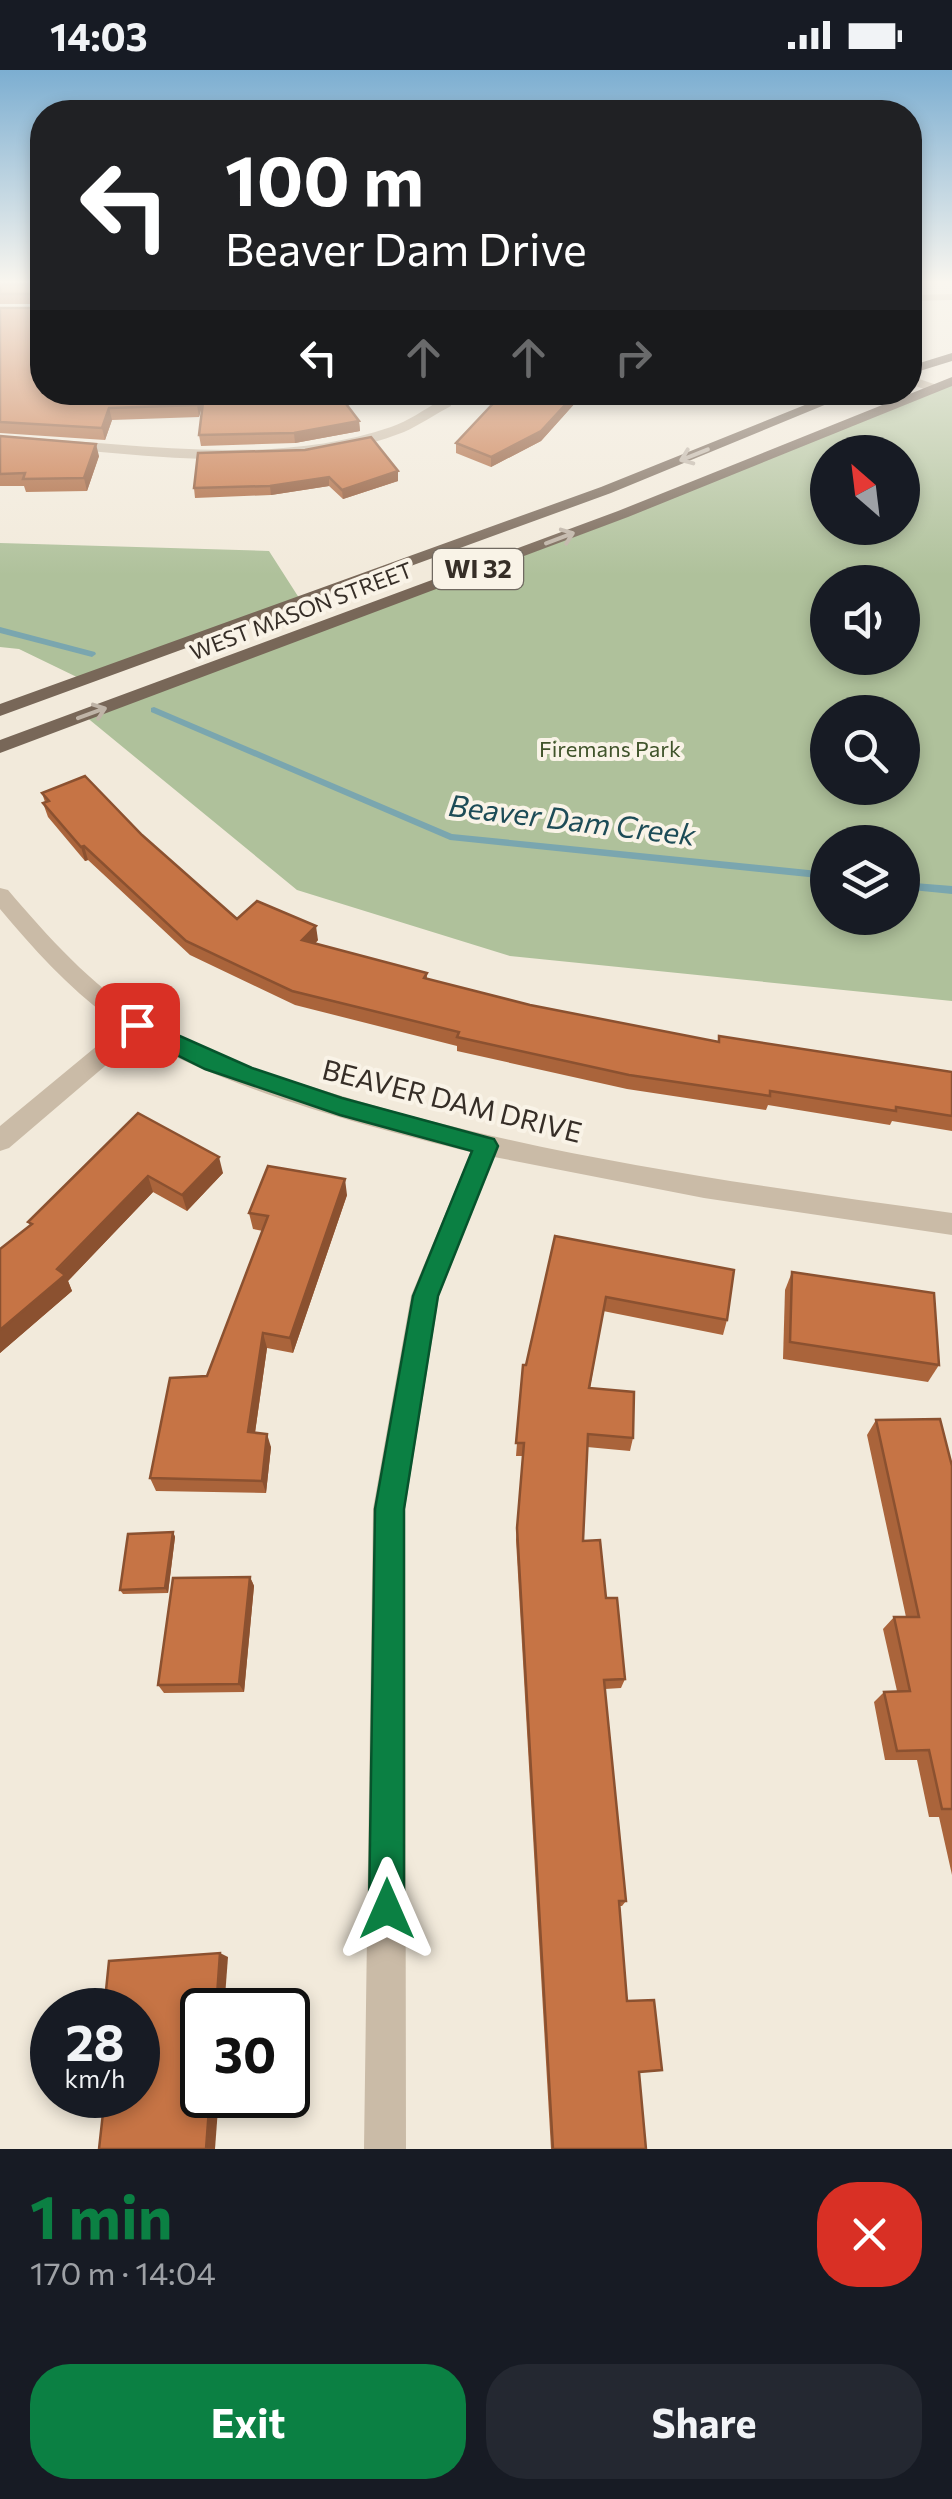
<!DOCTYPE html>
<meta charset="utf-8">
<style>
body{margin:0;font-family:Commissioner,sans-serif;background:#242831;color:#f1f3f6;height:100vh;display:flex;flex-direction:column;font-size:38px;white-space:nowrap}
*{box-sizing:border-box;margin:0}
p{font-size:32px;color:#9ea1a6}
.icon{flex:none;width:55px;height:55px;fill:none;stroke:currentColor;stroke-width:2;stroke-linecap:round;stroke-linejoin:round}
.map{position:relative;height:2079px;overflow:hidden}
.details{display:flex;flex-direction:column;background:#171b24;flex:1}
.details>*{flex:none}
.banner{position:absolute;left:30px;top:30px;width:892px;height:305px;border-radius:40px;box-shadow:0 5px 15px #0003;background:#202124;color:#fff;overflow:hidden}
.needle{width:65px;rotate:332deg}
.fabs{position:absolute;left:810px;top:365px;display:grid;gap:20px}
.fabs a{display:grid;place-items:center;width:110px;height:110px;border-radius:50%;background:#171b24;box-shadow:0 5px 15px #0003;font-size:50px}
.speed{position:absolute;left:30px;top:1918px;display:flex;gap:20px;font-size:50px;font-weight:700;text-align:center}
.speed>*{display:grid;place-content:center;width:130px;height:130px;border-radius:50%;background:#171b24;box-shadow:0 5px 15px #0003;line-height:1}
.speed small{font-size:25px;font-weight:400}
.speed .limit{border:5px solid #111;border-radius:15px;background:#fff;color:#111}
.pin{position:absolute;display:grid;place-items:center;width:85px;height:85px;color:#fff;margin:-42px;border-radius:20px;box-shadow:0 5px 15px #0006}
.me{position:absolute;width:110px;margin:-55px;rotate:0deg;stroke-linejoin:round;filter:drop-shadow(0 0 8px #0008)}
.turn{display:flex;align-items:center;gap:35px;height:210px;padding:0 30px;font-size:45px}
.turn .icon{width:130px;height:130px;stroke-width:2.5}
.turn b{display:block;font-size:70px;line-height:85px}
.lanes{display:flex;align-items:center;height:95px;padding:0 30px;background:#0003;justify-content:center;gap:50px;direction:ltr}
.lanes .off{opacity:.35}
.round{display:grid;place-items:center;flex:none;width:105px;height:105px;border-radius:40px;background:#242831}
.overview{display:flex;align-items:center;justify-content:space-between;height:170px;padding:0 30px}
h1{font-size:60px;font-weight:700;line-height:75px;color:#0b8043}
.action{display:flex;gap:20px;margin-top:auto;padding:20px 30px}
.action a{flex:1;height:115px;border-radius:40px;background:#0b8043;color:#fff;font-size:40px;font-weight:700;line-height:115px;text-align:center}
.action a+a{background:#242831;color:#f1f3f6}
.status{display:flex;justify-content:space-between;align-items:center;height:70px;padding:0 50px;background:#171b24;direction:ltr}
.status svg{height:28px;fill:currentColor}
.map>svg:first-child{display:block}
.green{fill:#afc19b;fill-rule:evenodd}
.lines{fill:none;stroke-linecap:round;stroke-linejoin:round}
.stream{fill:#7aa6af;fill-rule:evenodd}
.minor{fill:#cabba7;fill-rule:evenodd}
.major{fill:#786758;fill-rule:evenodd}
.wall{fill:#aa643b}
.shaded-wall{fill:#8b5130}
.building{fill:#c67445;stroke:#8b5130;stroke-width:2.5}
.oneway{stroke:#bfb4a7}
.route{fill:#0b8043;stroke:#07532c;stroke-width:2.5}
.labels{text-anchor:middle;stroke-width:8;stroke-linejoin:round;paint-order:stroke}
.far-street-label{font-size:22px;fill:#362e27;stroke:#f9f3e7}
.far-park-label{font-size:22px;fill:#40542b;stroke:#f9f3e7}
.shield{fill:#f9f3e7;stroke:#706961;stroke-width:2.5}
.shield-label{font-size:25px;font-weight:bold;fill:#362e27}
.street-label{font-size:28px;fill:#362e27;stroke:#f9f3e7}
.water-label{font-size:30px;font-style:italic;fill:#1d4c57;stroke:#f9f3e7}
</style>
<div class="status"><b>14:03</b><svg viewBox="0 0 49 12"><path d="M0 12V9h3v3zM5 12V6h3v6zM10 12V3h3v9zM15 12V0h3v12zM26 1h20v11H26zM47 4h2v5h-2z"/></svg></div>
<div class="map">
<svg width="952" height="2079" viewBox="0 0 952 2079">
<rect width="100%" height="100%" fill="#f2eadb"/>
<g class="green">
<path d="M952,311V931L510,886L297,820L85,646L623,444ZM828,382H902V458H828ZM828,512H902V588H828ZM828,642H902V718H828ZM828,772H902V848H828Z"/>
<polygon points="0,473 269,481 301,531 83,610 19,579 0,577"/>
</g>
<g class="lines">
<g class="stream">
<polygon points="0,557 95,582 96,584 92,587 0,563"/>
<polygon points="154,637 452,764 828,802 828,809 450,770 151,642 151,638"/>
<polygon points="902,812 952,816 952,824 902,819"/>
</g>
<g class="minor">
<polygon points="952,224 952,230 910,231 910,225"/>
<polygon points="910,306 937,315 939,318 932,322 910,314"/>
<path d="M438,322H452L451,336C435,344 420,355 404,362C278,411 131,381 0,374V366C128,372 267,399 391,357C408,351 424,340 439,331Z"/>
<path d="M0,818L8,820C49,868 91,915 145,949C203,985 271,1004 335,1024C536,1086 744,1114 952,1143V1165L704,1128L494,1087L439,1226L405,1439L406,2079H364L373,1439L411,1226L471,1082C371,1058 226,1019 139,967L9,1078L0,1081V1056L121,956C74,924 36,882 0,839Z"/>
</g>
<g class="major">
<polygon points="952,283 952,291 910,304 910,296"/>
<polygon points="952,307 952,316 628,447 0,683 0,670 618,441"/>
<polygon points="837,322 856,322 611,423 0,646 0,634 601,417"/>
</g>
</g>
<g class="wall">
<polygon points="0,214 42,214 205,324 359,351 360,361 295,373 201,376 199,365 203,332 199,347 112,350 105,370 0,363 0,238 39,238 41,234 0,234"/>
<polygon points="502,322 577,322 576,332 541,371 491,397 456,383 456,373 503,324"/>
<polygon points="0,366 99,386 87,421 26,422 24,416 0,416"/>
<polygon points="198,383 398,411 343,429 329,416 271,425 195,428 194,418"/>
<polygon points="42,723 142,765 237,849 318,870 315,874 427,903 427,909 530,935 718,972 952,1002 952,1061 892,1051 890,1055 768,1035 766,1040 627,1019 457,981 457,976 295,935 190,885 88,790 85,791 48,747 43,733 45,732"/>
<polygon points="138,1043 223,1103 187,1141 153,1122 68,1211 72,1221 0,1283 0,1179 30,1155 28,1152"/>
<polygon points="347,1125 293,1283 267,1278 255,1363 271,1377 266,1423 156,1421 150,1408 207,1306 263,1161 253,1159 249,1143"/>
<polygon points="555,1166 727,1250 723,1265 603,1241 590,1318 633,1368 630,1381 587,1377 583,1471 606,1528 625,1609 621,1618 605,1619 626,1831 622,1836 619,1836 627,1931 639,2002 646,2079 551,2079 516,1470 523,1386 516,1386 523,1295 526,1295"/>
<polygon points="792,1202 939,1295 928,1312 783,1289 785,1220"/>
<polygon points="876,1350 952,1396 952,1805 939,1747 929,1747 917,1690 885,1690 874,1632 884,1622 897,1621 883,1559 894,1547 906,1547 867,1365"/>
<polygon points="173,1462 175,1467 168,1523 123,1524 120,1520"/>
<polygon points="250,1507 254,1516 244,1622 164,1623 158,1615"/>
</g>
<g class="shaded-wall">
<polygon points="201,322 206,322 199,347 197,335"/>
<polygon points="577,322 576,332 541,371 491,397 491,387"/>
<polygon points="109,338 112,350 105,370 102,358"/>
<polygon points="359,351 360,361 295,373 294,363"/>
<polygon points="96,374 99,386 87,421 84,408"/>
<polygon points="398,401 398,411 343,429 342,420"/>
<polygon points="329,407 329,416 271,425 270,416"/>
<polygon points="84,776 88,790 85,791 81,777"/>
<polygon points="316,856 318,870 304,884 302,870"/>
<polygon points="219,1087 223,1103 187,1141 182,1125"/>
<polygon points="148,1106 153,1122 68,1211 72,1221 0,1283 0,1260"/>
<polygon points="345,1109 347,1125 293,1283 290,1268"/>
<polygon points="263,1263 267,1278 253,1376 248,1362"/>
<polygon points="267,1364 271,1377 266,1423 262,1411"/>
<polygon points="173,1462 175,1467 168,1523 165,1518"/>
<polygon points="250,1507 254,1516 244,1622 239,1614"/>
<polygon points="220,1883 228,1887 224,1940 216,1940"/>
<polygon points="210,2025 219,2025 215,2079 206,2079"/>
</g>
<g class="building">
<polygon points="0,214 42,214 42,227 39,224 0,224"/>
<polygon points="42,229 42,322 201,322 197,335 109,338 102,358 0,352 0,238 39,238"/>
<polygon points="227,322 337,322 359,351 294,363 199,365 204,324"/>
<polygon points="577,322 541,361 491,387 456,373 504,322"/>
<polygon points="0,366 96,374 84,408 23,409 25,403 0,404"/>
<polygon points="371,367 398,401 342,420 329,407 270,416 194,418 198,383 305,380"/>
<polygon points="85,706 142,765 237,849 257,831 316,856 302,870 427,903 424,908 530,935 719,972 719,966 952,1002 952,1046 896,1037 896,1041 770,1021 770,1026 629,1005 457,967 459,962 292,921 186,871 84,776 81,777 43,733 49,731 42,723"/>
<polygon points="138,1043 219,1087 182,1125 148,1106 57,1199 65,1205 0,1260 0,1179 32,1154 28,1152"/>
<polygon points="268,1096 345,1109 290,1268 263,1263 248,1362 267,1364 262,1411 150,1408 170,1308 207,1306 268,1146 249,1143"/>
<polygon points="555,1166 734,1200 727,1250 606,1227 589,1318 634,1322 633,1368 588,1364 583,1471 600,1470 606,1528 617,1528 625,1609 604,1610 626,1831 619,1831 627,1931 654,1930 662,2000 639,2002 646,2079 553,2079 517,1458 524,1373 516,1373 523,1295 526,1295"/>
<polygon points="792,1202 934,1223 939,1295 790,1272"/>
<polygon points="940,1349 952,1396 952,1740 952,1739 942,1739 929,1680 897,1681 884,1622 910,1621 894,1547 919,1547 876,1350"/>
<polygon points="173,1462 165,1518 120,1520 128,1464"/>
<polygon points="250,1507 239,1614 158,1615 173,1508"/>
<polygon points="220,1883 216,1940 202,1940 202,2025 210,2025 206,2079 99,2079 105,2025 138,2025 138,1940 104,1940 109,1891"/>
</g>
<defs><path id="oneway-shaft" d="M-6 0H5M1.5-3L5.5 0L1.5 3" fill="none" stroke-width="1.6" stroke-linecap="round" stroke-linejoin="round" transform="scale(2.5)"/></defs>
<g class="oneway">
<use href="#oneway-shaft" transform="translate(694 385) rotate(158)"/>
<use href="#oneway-shaft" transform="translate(560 468) rotate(-21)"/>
<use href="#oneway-shaft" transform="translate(92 643) rotate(-20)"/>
</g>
<linearGradient id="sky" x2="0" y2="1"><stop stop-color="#7caed1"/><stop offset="0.42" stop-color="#f9f6ef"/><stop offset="1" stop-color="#f9f6ef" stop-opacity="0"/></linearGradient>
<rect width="952" height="505" fill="url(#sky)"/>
<polygon class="route" points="137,947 252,998 342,1028 486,1067 494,1069 498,1076 438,1226 404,1439 404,1839 399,1851 387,1856 374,1851 369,1839 375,1439 413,1226 472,1081 340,1045 205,999 129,961 126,955"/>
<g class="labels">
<g class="far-street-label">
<text transform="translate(301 541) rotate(-21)" y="8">WEST MASON STREET</text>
</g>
<g class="far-park-label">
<text x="610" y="687">Firemans Park</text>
</g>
<rect class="shield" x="433" y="479" width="90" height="40" rx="8"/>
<g class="shield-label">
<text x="478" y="508">WI 32</text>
</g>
<g class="street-label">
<text transform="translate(452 1031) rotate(14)" y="10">BEAVER DAM DRIVE</text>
</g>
<g class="water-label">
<text transform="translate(572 751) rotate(7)" y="10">Beaver Dam Creek</text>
</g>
</g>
</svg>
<div class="fabs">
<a><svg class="needle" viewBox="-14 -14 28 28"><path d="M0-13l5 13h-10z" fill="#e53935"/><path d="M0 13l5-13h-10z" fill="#9ea1a6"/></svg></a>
<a><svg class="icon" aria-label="sound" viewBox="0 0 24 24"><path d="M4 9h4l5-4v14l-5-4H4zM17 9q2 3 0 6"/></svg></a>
<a><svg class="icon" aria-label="search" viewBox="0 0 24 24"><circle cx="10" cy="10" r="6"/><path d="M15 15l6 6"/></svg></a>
<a><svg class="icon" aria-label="layers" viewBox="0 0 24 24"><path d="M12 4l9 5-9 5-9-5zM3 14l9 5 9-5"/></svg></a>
</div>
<div class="speed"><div>28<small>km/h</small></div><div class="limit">30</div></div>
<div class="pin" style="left:137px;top:955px;background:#d93025"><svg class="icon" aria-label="arrive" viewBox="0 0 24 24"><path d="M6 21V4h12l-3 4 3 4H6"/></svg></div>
<svg class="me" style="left:387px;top:1839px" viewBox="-20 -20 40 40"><path d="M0-17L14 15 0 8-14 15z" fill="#0b8043" stroke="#fff" stroke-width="4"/></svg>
<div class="banner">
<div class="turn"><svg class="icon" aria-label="left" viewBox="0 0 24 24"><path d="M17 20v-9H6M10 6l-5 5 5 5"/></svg><div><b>100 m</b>Beaver Dam Drive</div></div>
<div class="lanes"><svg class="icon" aria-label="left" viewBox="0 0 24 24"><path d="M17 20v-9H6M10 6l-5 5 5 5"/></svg><svg class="icon off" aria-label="ahead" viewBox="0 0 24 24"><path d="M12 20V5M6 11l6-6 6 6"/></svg><svg class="icon off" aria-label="ahead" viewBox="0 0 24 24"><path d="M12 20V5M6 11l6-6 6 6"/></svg><svg class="icon off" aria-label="right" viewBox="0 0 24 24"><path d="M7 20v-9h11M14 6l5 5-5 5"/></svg></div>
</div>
</div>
<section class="details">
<div class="overview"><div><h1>1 min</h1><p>170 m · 14:04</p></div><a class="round" style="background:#d93025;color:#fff"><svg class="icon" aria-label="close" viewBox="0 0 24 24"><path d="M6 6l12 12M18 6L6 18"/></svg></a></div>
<div class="action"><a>Exit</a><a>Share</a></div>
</section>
